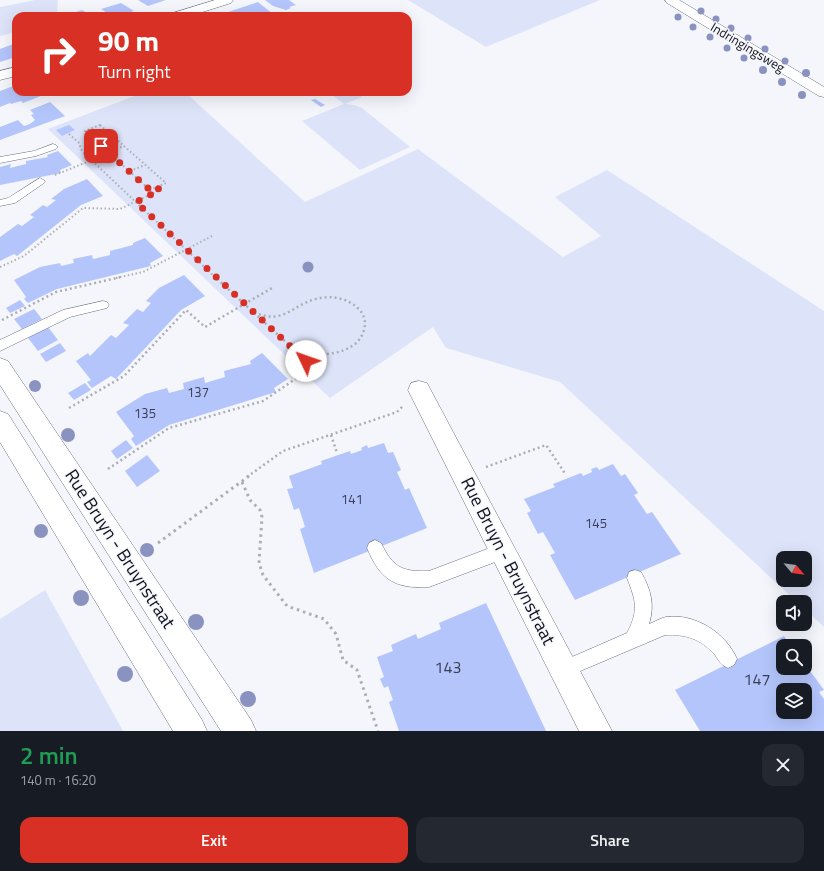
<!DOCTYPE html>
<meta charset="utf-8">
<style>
body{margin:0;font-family:"Titillium Web",sans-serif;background:#242831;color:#f1f3f6;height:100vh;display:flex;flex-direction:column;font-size:15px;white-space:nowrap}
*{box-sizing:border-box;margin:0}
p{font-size:13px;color:#9ea1a6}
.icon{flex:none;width:22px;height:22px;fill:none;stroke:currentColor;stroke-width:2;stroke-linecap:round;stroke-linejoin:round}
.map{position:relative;height:731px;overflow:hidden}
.side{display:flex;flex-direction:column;background:#171b24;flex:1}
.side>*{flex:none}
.guide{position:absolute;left:12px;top:12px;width:400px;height:84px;border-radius:12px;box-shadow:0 4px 16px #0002;background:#d93025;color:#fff;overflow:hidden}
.needle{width:26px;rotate:119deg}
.buttons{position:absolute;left:776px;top:551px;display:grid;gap:8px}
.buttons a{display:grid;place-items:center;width:36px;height:36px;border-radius:8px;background:#171b24;box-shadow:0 4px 16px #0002;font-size:20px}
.pin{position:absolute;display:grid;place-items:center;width:34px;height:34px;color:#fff;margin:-17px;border-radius:8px;box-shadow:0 2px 6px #0006}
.me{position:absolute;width:44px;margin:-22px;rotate:312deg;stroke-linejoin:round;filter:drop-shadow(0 0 3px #0008)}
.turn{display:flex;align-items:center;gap:14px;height:84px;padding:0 20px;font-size:18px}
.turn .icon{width:52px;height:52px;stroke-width:2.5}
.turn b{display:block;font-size:28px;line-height:34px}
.round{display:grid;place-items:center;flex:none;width:42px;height:42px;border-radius:12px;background:#242831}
.summary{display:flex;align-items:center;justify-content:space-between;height:68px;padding:0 20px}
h1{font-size:24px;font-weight:600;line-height:30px;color:#1e9e55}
.action{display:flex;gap:8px;margin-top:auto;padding:8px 20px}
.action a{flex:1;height:46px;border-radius:12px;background:#d93025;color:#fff;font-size:16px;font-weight:600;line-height:46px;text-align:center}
.action a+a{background:#242831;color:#f1f3f6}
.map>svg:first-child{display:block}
.green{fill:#dde4f9;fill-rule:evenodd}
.building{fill:#b4c5fb;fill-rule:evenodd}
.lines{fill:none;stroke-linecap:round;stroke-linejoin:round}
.lane-casing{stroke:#676e83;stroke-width:1}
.street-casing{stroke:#676e83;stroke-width:1}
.secondary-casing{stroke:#676e83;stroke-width:1}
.path-far2{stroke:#adaeb4;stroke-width:2;stroke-dasharray:1.5 2.5;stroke-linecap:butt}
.path-far1{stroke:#adaeb4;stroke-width:2.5;stroke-dasharray:2 3;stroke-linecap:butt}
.path{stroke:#adaeb4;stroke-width:3;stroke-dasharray:2.5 4;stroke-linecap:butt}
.lane{fill:#fff;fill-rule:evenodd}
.street{fill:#fff;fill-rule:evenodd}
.secondary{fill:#fff;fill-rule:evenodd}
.tree{fill:#8a93bf}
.route{stroke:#d93025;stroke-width:7;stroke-dasharray:0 12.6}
.labels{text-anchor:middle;stroke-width:3;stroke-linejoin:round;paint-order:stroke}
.far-street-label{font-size:13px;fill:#0e1119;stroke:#f5f6fb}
.number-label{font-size:13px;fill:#383e52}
.near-number-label{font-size:16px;fill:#383e52}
.near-street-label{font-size:18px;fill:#0e1119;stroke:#f5f6fb}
</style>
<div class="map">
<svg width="824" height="731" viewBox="0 0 824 731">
<rect width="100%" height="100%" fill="#f5f6fb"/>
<g class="green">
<polygon points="35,0 58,0 57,16 16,16 16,32 0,36 0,7"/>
<polygon points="408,0 600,0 486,47"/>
<path d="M145,92H185L305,202L418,149L563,257L601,236L555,197L607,170L824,311V627L805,609V602H797L560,382L446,348L433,327L330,398L48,129ZM783,558H805V580H783Z"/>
<polygon points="328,92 355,92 362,97 345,104 354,105 362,108 410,147 360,170 302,121 344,104"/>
<polygon points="45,590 123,731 0,731 0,619"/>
</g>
<g class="building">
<polygon points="138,0 166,0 148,6"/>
<polygon points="265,0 289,0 296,5 289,7 291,8 286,10 273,6"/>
<polygon points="258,2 273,14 266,16 261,13 253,16 247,15 216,16"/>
<polygon points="121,3 134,11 119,16 112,16 101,9"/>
<polygon points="82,10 92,16 73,16 75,15 72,13"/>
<polygon points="16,43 16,57 0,62 0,49"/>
<polygon points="16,85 16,92 51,92 23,103 21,101 11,104 10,103 0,107 0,91"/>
<polygon points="315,99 325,105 321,107 311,100"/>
<polygon points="50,102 65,116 0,140 0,127 18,120 24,126 30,124 35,120 31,115 34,114 30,110"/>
<polygon points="69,125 75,130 62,136 56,130"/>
<polygon points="58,151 72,165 60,170 61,173 0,185 0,167 11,164 10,168 26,164 26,161 48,157 47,155"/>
<polygon points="87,179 103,196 81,205 17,256 14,254 0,261 0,237 18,224 22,226 34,217 30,215 43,205 47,207 56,200 51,199 64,189"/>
<polygon points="145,238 163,256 150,263 151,266 57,289 28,303 24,299 26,297 14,280 40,267 60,263 61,266 74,263 73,259 92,255 93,259 110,255 110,251 133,245 133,243"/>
<polygon points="184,275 205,296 181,310 116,379 111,376 92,388 87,382 91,380 76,361 88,353 90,356 111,335 116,338 129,325 123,323 137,309 143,312 151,303 146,301 159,288"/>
<polygon points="20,300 25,306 10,313 6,308"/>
<polygon points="34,309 42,319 22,329 14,319"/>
<polygon points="48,327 58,340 38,351 28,338"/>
<polygon points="60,343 66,351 46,362 40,354"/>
<polygon points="262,353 288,379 274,388 276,392 169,425 136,446 131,439 134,436 116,412 145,394 167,388 169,393 184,389 183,383 204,377 205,383 225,377 224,371 251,364 250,361"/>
<polygon points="85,383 91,390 74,400 68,393"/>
<polygon points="126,440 133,448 117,459 111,451"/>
<polygon points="384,443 388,453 393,452 401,470 397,472 405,490 409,488 427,528 314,573 300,529 305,527 299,508 294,510 287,489 293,488 289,476 322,464 321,461 350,451 351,454 362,450 361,448 367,445 368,448"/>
<polygon points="147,455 160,471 137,487 125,471"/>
<polygon points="613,464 621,476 625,474 638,493 634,495 647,514 652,512 681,554 575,600 550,555 555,553 543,532 538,534 527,513 531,511 524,499 555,487 553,484 581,473 583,476 592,472 591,469 597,467 599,470"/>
<polygon points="486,603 546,731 399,731 389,702 393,700 388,686 384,688 380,679 384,677 377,657 393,651 391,645 416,634 418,639 441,629 439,623"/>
<path d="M784,636L791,646H783V668H805V664L824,690L819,692L824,699V731H700L675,690ZM783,690H805V712H783Z"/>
</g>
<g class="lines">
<g class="lane-casing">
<g id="lane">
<polygon points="53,144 56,145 58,147 56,149 36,156 0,163 0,157 34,151"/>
<polygon points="40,178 45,181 44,183 15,203 0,206 0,200 8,198"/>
<polygon points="103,301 107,302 109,305 107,308 70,317 0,351 0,340 63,310"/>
<path d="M375,540L381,543C393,567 401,572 429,571L503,543L509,546L511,551L509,556L503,559L429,587C394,589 380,579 367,548L369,543Z"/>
<path d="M635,570L641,572C651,590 655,605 649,624C654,622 661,618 666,617C695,613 726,633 737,659L734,665L728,668C721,665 719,661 715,655C701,639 686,634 665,635L564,678L558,675L555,669L558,663L627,633C639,610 636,601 627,578L629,572Z"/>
</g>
</g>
<g class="street-casing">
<g id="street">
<polygon points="215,0 233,0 231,3 190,16 171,16 173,13"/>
<polygon points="16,67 16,76 0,80 0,71"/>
<polygon points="419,381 427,383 612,731 579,731 408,390 411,383"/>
</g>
</g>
<g class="secondary-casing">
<g id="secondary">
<polygon points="665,0 679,0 824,87 824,97 819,96 667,3"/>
<polygon points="0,358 8,361 251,720 256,731 221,731 0,385"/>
<polygon points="0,411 8,414 202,720 207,731 173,731 0,442"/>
</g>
</g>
<g class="path-far2">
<polygon points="100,125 166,183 150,190 85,131"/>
<polyline points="69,134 79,143 82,151 216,278"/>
<polyline points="90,136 105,130"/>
<polyline points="94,139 109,133"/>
<polyline points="109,152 124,146"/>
<polyline points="130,171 145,165"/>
<polyline points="55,175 92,160"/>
<polyline points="0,267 24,256 83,208 120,209 160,190 156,187"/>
<polyline points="116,278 143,272 212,236"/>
</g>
<g class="path-far1">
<path d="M254,313C262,315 269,318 278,316C288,314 296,307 305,303C321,295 340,295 354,305C360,309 365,316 365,323C365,331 361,339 355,344C339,356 318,355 299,354"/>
<polyline points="2,320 56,292 121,277"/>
<polyline points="69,408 124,376 186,310 205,327 272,288"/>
<polyline points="331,435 337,453"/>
<polyline points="486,467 546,445 566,475"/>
<polyline points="108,469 169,428 263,401 313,367 215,277"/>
<polyline points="247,477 283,451 397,412 403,406"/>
</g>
<g class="path">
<polyline points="242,482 250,500 260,510 262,517 259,563 263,575 287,606 324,619 336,634 343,660 357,670 378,731"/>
<polyline points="158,543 249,476"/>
</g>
<use href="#lane" class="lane"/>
<use href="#street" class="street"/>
<use href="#secondary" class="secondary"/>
</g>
<g class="tree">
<circle cx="701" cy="11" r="3.5"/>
<circle cx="678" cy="17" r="3.5"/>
<circle cx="716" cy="19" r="3.5"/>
<circle cx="693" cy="27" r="3.5"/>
<circle cx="731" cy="28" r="3.5"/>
<circle cx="710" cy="37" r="3.5"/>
<circle cx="748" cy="38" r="3.5"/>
<circle cx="727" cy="48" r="3.5"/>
<circle cx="765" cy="49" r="3.5"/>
<circle cx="744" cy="58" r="3.5"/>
<circle cx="785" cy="61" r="3.5"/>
<circle cx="763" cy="70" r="4"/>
<circle cx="806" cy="73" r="4"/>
<circle cx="782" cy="82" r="4"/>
<circle cx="802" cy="95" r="4"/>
<circle cx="308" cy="267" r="5.5"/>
<circle cx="35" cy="386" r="6"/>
<circle cx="68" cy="435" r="7"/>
<circle cx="41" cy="531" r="7"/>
<circle cx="147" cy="550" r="7"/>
<circle cx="81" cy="598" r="8"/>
<circle cx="196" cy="622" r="8"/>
<circle cx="125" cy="674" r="8"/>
<circle cx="248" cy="699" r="8"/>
</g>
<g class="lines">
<polyline class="route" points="101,146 150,190 156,187 160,190 136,202 306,361"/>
</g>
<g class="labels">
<g class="far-street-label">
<text transform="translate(748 47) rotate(31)" y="5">Indringingsweg</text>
</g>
<g class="number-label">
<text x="198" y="397">137</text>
<text x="145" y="418">135</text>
<text x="352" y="504">141</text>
<text x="596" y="528">145</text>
</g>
<g class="near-number-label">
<text x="448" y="673">143</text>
<text x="757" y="685">147</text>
</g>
<g class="near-street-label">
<text transform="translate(120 549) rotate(57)" y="6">Rue Bruyn - Bruynstraat</text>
<text transform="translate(508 561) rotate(63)" y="6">Rue Bruyn - Bruynstraat</text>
</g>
</g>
</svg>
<div class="buttons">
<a><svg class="needle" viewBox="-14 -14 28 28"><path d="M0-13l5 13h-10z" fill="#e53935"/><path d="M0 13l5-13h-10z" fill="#9ea1a6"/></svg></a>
<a><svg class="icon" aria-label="sound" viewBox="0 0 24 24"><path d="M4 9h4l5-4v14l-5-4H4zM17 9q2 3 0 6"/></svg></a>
<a><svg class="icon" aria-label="search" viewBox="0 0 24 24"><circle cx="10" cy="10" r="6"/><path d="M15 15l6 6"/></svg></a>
<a><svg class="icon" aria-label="layers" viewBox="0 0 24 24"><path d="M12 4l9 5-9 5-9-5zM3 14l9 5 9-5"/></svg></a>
</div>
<div class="pin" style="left:101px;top:146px;background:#d93025"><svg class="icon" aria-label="arrive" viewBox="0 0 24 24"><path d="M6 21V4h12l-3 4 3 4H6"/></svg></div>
<svg class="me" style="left:306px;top:361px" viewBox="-20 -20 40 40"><circle r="19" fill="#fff"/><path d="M0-13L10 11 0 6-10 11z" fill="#d93025"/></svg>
<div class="guide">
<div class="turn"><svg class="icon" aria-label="right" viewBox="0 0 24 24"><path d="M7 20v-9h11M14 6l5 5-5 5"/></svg><div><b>90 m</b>Turn right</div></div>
</div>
</div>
<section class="side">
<div class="summary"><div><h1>2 min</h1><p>140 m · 16:20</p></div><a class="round"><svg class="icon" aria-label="close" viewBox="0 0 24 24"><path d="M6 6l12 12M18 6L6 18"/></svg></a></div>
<div class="action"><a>Exit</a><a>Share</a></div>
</section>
